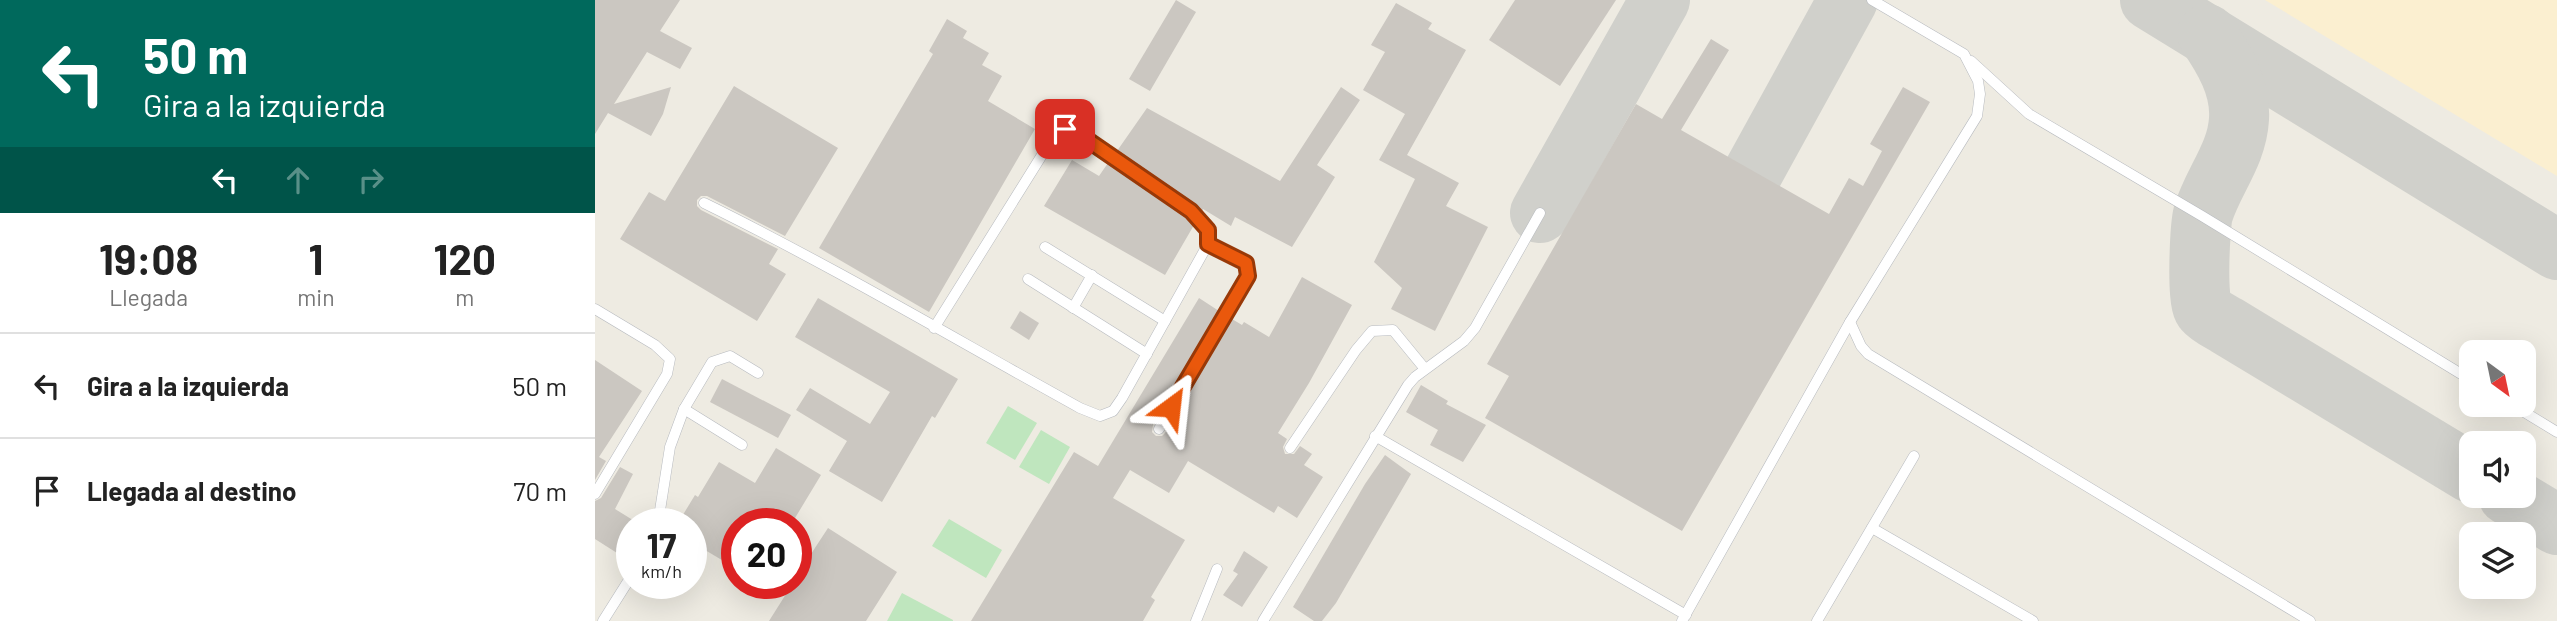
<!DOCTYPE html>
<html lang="es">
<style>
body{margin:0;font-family:Barlow,sans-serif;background:#f6f6f6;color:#222;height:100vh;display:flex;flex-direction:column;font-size:26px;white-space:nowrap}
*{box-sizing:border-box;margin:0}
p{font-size:23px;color:#767676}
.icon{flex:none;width:38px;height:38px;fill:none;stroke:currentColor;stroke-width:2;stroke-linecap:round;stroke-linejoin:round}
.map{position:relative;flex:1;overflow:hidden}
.sheet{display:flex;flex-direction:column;background:#fff;width:595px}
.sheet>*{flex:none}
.guide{background:#00695c;color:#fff;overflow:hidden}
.needle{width:46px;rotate:147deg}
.tools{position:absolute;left:1864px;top:340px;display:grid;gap:14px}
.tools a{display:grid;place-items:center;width:77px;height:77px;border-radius:14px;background:#fff;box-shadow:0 7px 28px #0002;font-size:35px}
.speed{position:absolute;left:21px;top:508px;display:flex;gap:14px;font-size:35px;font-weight:700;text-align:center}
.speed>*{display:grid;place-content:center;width:91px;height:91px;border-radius:50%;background:#fff;box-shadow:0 7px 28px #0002;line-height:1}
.speed small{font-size:18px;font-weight:400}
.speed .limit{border:10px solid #d22;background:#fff;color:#111}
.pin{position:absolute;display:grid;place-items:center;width:60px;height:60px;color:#fff;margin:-30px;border-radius:14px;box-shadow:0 4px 10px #0006}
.me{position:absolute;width:77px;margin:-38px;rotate:30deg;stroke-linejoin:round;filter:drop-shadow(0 0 5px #0008)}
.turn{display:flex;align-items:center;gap:24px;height:147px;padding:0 28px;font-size:32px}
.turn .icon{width:91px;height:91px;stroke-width:2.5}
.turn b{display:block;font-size:49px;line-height:60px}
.lanes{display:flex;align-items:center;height:66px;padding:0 28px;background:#0003;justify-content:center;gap:35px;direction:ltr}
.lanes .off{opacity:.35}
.eta{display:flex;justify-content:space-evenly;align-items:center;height:119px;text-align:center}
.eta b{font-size:42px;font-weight:700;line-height:49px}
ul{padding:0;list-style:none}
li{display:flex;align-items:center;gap:21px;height:105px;padding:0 28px;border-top:2px solid #e0e0e0}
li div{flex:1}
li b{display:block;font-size:26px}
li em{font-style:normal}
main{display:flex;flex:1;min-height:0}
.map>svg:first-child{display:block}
.green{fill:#bfe6be}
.sand{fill:#fbefd0}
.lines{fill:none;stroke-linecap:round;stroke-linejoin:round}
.taxiway{stroke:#d0d0cb;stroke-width:60}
.building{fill:#cbc7c1}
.service-casing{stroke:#b7babf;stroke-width:11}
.service{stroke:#fff;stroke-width:10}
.route-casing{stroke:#983908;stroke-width:18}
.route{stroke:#ea580c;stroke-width:12}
</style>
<main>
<section class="sheet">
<div class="guide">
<div class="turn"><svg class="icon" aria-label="left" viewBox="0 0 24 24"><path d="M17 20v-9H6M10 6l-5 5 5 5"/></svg><div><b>50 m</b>Gira a la izquierda</div></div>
<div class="lanes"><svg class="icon" aria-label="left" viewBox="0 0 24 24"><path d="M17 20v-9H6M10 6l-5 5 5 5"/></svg><svg class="icon off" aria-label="ahead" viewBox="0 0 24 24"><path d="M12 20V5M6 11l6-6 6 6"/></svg><svg class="icon off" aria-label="right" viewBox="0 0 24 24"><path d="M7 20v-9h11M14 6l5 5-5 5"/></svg></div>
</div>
<div class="eta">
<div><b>19:08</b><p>Llegada</p></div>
<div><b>1</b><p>min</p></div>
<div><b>120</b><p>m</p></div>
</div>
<ul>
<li><svg class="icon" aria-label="left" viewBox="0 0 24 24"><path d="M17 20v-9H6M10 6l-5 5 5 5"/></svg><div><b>Gira a la izquierda</b></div><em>50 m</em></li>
<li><svg class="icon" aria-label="arrive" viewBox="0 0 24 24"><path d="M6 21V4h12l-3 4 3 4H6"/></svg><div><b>Llegada al destino</b></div><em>70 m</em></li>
</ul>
</section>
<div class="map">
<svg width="1962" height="621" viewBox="0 0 1962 621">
<rect width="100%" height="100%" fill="#eeebe2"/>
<g class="green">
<polygon points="413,406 442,423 420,460 391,443"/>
<polygon points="446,430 475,447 454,484 424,467"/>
<polygon points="354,519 407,550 391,578 337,546"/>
<polygon points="307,593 358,620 358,621 292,621"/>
</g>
<polygon class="sand" points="1670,0 1962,0 1962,176"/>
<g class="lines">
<g class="taxiway">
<polyline points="1555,0 1962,250"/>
<path d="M1612,34C1629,59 1646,87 1644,119C1642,155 1618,181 1608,214C1605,226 1601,302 1609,310C1614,316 1624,321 1631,325L1876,473"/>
<polyline points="1159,171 1253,0"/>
<polyline points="945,213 1065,0"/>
<polyline points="1913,495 1962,525"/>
</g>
</g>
<g class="building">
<polygon points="0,0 85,0 65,31 97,48 85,69 52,52 19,104 76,87 68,114 56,136 13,113 0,134"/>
<polygon points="581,0 601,12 555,91 534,79"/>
<polygon points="920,0 1021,0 965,86 894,40"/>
<polygon points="801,3 837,23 833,29 871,50 812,155 864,183 851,206 893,227 840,331 796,309 807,288 779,262 820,179 784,160 810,114 768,90 790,52 776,45"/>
<polygon points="352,19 372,31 368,38 394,53 387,65 407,76 393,101 440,129 334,312 224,248 338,54 334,51"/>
<polygon points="1116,39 1134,50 1086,130 1234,214 1254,178 1268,186 1287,151 1275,144 1308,87 1335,102 1087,531 890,418 914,376 892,364 1041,104 1067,119"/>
<polygon points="139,86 243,148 190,236 112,196 106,196 102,200 102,206 106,210 183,249 174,264 191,274 162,321 25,239 54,192 70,201"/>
<polygon points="746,87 765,100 722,165 740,177 697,247 640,217 636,226 608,209 607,212 600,205 522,151 552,108 685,181"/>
<polygon points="477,160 504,176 513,163 591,217 599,225 570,275 449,206"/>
<polygon points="707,277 757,305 714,383 683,433 692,439 688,447 690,454 699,454 705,446 717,454 709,465 728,477 702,518 683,506 679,513 593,461 574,493 535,470 518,498 590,540 556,597 560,600 548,621 376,621 479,452 503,466 604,298 624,311 558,425 557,432 561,436 567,436 570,433 637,319 647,325 649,322 674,337"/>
<polygon points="223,298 363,379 340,418 337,416 287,502 234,471 252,441 201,410 215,388 275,424 295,392 200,337"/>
<polygon points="425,311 444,323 434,340 415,328"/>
<polygon points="0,360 47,391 4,457 11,461 0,480"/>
<polygon points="127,379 196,415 183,438 115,402"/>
<polygon points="826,385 853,401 851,404 891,425 868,462 835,445 843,430 811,412"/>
<polygon points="181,448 226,475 197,523 142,523 142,569 110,550 96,573 96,523 83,523 100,495 103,497 124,462 160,483"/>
<polygon points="790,455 816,474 741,603 727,621 719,621 698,607 770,484"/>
<polygon points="25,467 38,474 20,509 41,522 37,523 37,530 22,553 0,539 0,501 6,498"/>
<polygon points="233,528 302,572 271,621 174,621 198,583 201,583 201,577"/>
<polygon points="649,551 673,567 647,607 628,595 643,574 638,571"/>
</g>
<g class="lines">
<g class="service-casing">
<g id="service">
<polyline points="1376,61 1434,114 1607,216 1876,380"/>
<path d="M109,203C237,266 360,339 485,408L505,416L518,411L527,398L613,244V230L596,211L481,132L470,129L457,139L339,328"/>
<polyline points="450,247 570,321"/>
<polyline points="433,279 552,354"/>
<polyline points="478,308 497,275"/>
<polyline points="0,309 60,345 75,359 72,374 0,494"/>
<polyline points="1255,322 1266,346 1273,354 1715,621"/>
<polyline points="1916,404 1962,432"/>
<polyline points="89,409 147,445"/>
<polyline points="564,429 653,276 651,263 613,244"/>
<polyline points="780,436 1091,615"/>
<polyline points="695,448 761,350 777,331 798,330 830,369"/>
<polyline points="63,523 75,447 89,409 117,362 135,356 163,373"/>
<polyline points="1277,528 1438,621"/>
<polyline points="8,621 37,575"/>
<polyline points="601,621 622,569"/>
<polyline points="668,621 813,385 820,377 869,341 880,328 945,213"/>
<polyline points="1087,621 1255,322 1382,116 1385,94 1383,81 1369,54 1277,0"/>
<polyline points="1222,621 1319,456"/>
</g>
</g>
<use href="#service" class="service"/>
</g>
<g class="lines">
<g class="route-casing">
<polyline id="route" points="470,129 481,132 596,211 613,230 613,244 651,263 653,276 576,407"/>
</g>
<use href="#route" class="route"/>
</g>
</svg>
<div class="tools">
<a><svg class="needle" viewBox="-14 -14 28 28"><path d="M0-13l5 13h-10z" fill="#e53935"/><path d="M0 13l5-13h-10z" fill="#767676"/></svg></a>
<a><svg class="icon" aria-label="sound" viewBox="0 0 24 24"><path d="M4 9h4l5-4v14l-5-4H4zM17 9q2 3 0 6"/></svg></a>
<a><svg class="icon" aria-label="layers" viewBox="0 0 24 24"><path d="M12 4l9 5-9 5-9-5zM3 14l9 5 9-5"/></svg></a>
</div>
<div class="speed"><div>17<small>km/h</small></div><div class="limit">20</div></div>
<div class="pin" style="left:470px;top:129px;background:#d93025"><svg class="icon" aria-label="arrive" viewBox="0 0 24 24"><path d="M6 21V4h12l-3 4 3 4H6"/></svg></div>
<svg class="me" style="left:576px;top:407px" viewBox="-20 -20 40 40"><path d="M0-17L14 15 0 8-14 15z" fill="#ea580c" stroke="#fff" stroke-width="4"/></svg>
</div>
</main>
